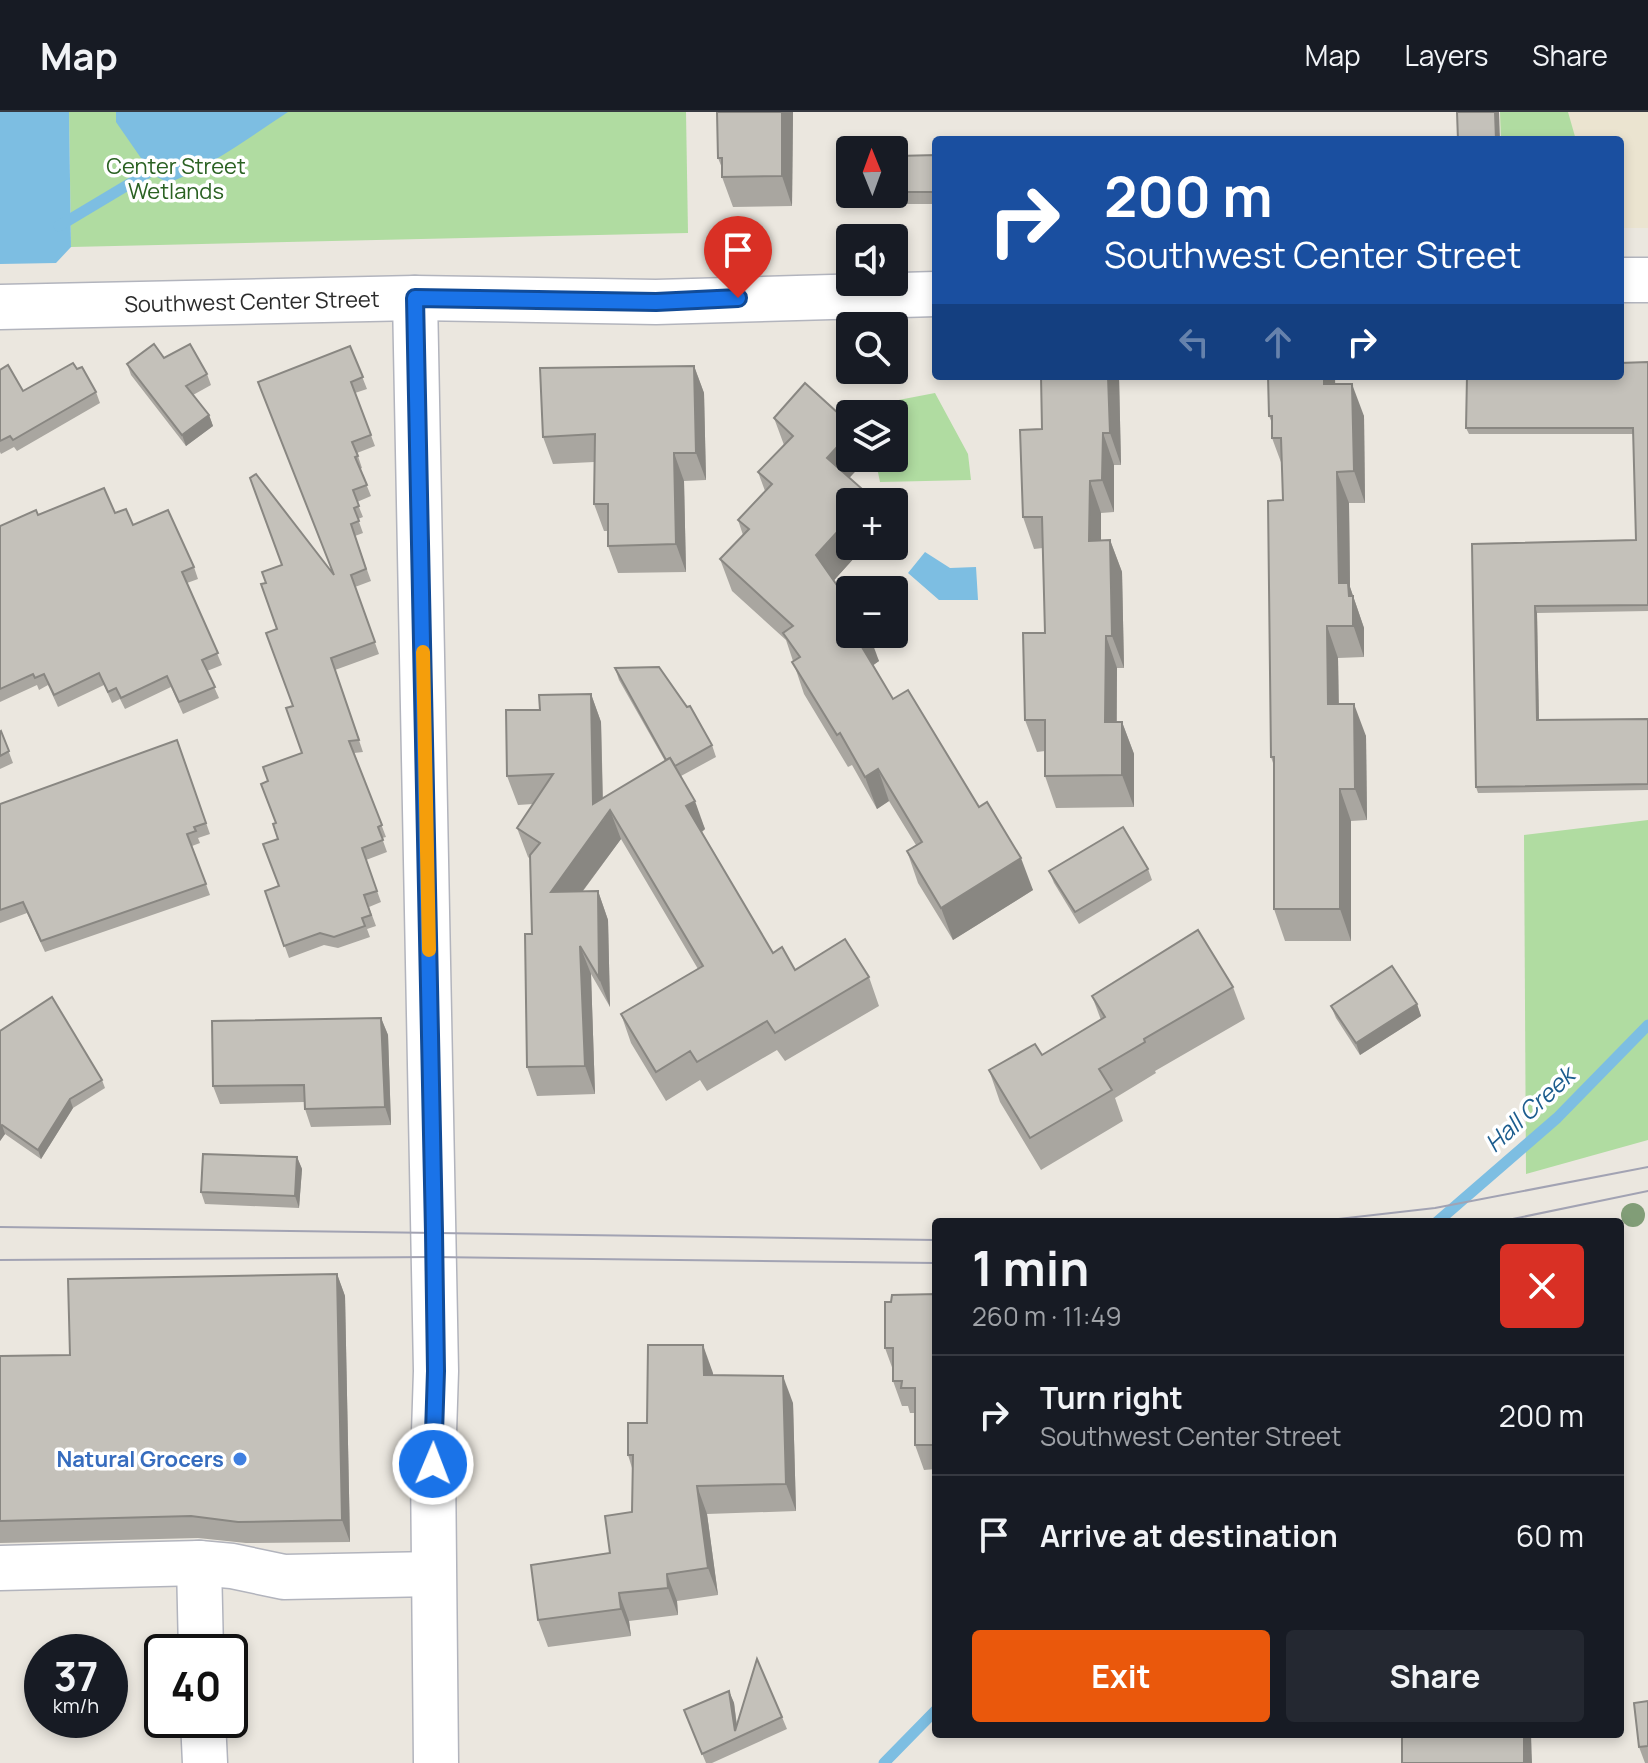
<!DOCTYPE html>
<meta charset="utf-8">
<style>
body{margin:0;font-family:Manrope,sans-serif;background:#242831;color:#f1f3f6;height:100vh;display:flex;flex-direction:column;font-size:30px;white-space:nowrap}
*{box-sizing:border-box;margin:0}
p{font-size:26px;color:#9ea1a6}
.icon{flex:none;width:44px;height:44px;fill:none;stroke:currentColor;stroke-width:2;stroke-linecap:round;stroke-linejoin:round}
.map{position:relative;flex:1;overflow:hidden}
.details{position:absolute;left:932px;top:1106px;width:692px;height:520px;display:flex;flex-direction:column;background:#171b24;border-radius:8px;box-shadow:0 4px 12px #0003}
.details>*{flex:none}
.banner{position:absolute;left:932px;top:24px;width:692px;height:244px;border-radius:8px;box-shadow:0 4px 12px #0003;background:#1a4fa0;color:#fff;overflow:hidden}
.needle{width:52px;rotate:359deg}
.buttons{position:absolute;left:836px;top:24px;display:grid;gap:16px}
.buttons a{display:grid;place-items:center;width:72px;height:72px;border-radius:8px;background:#171b24;box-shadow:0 4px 12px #0003;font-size:40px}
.speed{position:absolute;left:24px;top:1522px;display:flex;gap:16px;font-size:40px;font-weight:700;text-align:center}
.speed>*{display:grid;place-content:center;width:104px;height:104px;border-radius:50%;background:#171b24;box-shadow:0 4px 12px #0003;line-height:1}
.speed small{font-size:20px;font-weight:400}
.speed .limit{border:4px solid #111;border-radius:12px;background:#fff;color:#111}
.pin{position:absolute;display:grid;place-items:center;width:68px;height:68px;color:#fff;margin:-82px -34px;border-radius:50% 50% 50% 0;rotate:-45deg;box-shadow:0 0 8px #0007}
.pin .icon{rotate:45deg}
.me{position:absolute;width:88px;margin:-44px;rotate:1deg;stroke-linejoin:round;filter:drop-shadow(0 0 6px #0008)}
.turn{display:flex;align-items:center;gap:28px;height:168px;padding:0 40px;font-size:36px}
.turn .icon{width:104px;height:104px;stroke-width:2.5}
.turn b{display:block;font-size:56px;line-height:68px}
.lanes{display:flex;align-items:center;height:76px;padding:0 40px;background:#0003;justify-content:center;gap:40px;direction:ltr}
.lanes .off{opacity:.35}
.round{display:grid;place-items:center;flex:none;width:84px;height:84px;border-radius:8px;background:#242831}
.headline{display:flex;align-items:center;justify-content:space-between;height:136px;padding:0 40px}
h1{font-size:48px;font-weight:700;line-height:60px}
.cta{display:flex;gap:16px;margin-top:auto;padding:16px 40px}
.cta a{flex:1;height:92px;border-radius:8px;background:#ea580c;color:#fff;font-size:32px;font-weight:700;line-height:92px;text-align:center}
.cta a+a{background:#242831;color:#f1f3f6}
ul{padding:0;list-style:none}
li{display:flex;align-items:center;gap:24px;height:120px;padding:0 40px;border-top:2px solid #363941}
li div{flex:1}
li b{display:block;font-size:30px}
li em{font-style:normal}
header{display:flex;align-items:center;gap:48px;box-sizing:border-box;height:112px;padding:0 40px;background:#171b24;border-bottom:2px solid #363941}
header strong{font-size:38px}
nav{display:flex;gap:44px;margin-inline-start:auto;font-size:28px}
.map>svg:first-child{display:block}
.education{fill:#ebe4d0}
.green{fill:#b0dca1}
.water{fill:#7dbee2}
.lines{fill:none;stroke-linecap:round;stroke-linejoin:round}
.stream{stroke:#7dbee2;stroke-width:11}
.minor-casing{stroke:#b2b4bd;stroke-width:47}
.minor{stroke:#fff;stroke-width:44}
.tram{stroke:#a2a3b3;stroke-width:2}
.tree{fill:#819d77}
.wall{fill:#a9a6a0}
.shaded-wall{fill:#898782}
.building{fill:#c4c1ba;stroke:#898782;stroke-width:2}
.route-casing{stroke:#114b97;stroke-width:20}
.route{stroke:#1a73e8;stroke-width:14}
.slow{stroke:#f59e0b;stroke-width:14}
.shop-dot{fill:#3f7fe0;stroke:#fff;stroke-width:3}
.labels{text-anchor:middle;stroke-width:7;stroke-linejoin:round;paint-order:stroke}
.park-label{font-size:22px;fill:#2a6122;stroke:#fff}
.street-label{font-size:22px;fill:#2b2b2b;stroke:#fff}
.shop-label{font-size:22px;font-weight:bold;fill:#366cbe;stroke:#fff;text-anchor:end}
.water-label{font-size:24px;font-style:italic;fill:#1c5d8e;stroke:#fff}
</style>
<header>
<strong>Map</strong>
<nav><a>Map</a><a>Layers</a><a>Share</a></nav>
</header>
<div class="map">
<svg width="1648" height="1651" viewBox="0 0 1648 1651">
<rect width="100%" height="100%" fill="#ebe7df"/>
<polygon class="education" points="1500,0 1648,0 1648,116 1620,116 1620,28 1501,28"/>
<g class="green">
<polygon points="69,0 686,0 688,121 71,135"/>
<polygon points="1500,0 1568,0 1576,28 1501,28"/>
<polygon points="935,281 968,342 971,368 880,370 875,346 894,346 894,302 864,302 862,295"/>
<polygon points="1648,708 1648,1028 1526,1062 1524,723"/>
</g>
<g class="water">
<polygon points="0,0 69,0 71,135 56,151 0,152"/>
<path d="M116,0H288C250,25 211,54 168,71L152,62L116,10Z"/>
<polygon points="925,440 950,456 976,455 978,488 939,488 908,461"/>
</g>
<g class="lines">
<g class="stream">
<polyline points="59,114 161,53"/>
<polyline points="1437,1110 1557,1006 1648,913"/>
<polyline points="884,1651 936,1598"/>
</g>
<g class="minor-casing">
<g id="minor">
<polyline points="1620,168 1648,168"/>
<polyline points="415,186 436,1259 433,1352 436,1651"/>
<path id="s1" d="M0,195L415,186L656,190L936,182"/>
<polyline points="199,1451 201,1540"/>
<polyline points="0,1456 199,1451 232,1454 284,1465 433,1462"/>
<polyline points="203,1608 205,1651"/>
</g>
</g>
<use href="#minor" class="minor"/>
<g class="tram">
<polyline points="1312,1110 1435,1096 1648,1055"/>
<polyline points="1498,1110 1648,1079"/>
<polyline points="0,1115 936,1128"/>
<polyline points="0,1148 434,1145 936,1151"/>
</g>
</g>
<circle class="tree" cx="1633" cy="1103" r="12"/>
<g class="wall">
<polygon points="717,0 793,0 792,94 733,95 722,65 722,56 718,46"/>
<polygon points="936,43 936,92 902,92 898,80"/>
<polygon points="350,234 367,277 355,281 375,334 357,341 362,356 360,357 371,384 357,390 363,405 358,407 363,421 355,424 371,469 355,475 379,542 335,558 363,640 354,641 386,725 382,726 387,740 366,748 381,790 369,795 376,814 367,817 370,825 338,836 324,833 289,846 265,779 279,774 278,727 268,669 302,641 277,517 266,471 333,462"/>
<polygon points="164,246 207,262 211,273 193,283 209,303 213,314 186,334 131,263 127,252"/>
<polygon points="1648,250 1648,499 1537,501 1539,608 1648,607 1648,678 1478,681 1476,675 1472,432 1636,428 1633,322 1469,322 1466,316"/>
<polygon points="694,254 704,281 706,368 684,369 686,460 618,461 608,434 608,419 604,419 594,392 594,350 553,352 543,325"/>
<polygon points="77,257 96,280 100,291 17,339 14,335 1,342 0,340 0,258 23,279"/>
<polygon points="1119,264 1121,353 1114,353 1114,400 1101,401 1101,428 1110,428 1122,460 1124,556 1117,556 1117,610 1122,610 1134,642 1134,695 1056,696 1045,664 1045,639 1037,640 1025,608 1045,521 1043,436 1034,437 1023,405 1042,317"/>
<polygon points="1335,272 1364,304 1365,391 1349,391 1350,475 1364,516 1364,545 1338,546 1339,592 1366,624 1367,708 1351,709 1351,829 1285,829 1274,797 1274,654 1271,645 1283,388 1282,353 1272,326 1272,311 1269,304"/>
<polygon points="774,306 866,348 849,366 850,434 865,434 834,468 879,549 873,553 893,587 979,695 1033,778 953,828 918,771 907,739 916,733 889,689 877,697 852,653 848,655 804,582 786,528 732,479 720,447 743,423 738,408 765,379 758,360 784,333"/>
<polygon points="115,401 194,455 198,467 187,471 222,553 207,559 219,586 183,602 171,575 125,597 120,587 112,591 104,573 58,595 48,573 39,578 37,573 0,590 0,414 38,403"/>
<polygon points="615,556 712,633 716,645 681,664 705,717 702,720 773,841 795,858 869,865 879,894 785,949 777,938 707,979 700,968 666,989 631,931 621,902 698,857 621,727 583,779 598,779 608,808 610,895 591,862 595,982 537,984 527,955 532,822 530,747 528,745 517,716 533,692 518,693 507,664 540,598 591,582 601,610 603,686 665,649 619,568"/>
<polygon points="1,619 13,651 0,657 0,620"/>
<polygon points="177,628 210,722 198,726 200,731 192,734 210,783 45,840 27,801 0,811 0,692"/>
<polygon points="1148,757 1152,768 1079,812 1054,771 1049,759"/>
<polygon points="1233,875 1245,907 1155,959 1156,961 1115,986 1123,1009 1041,1058 1000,990 989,958 1042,943 1101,908 1092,884"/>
<polygon points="1417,892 1421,904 1360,943 1336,906 1331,894"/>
<polygon points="381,906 388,923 391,1013 311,1015 305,997 304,990 220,992 213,974"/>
<polygon points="0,919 102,968 105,976 73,996 41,1047 5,1022 0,1029"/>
<polygon points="297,1045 302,1057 299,1096 205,1092 201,1080"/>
<polygon points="337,1162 345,1184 350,1430 246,1431 198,1426 0,1431 0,1244 70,1243"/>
<polygon points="936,1182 936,1357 924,1358 915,1333 915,1301 910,1301 908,1294 902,1294 893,1269 893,1258 885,1236 891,1190"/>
<polygon points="713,1261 713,1263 793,1291 796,1399 707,1402 718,1483 677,1489 678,1503 629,1509 631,1524 548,1535 538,1508 610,1441 632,1400 632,1356 628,1343 647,1311"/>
<polygon points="729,1579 734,1591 737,1613 782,1605 787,1617 712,1651 706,1651 684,1598"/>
<polygon points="1648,1589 1648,1651 1645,1651 1639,1635"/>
</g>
<g class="shaded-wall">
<polygon points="782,0 793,0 792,94 782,64"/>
<polygon points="1495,0 1499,0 1500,28 1496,28"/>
<polygon points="694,254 704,281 706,368 696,341"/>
<polygon points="1108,264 1119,264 1121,353 1110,321"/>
<polygon points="1324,264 1335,264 1336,304 1324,272"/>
<polygon points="1352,272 1364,304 1365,391 1354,359"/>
<polygon points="209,303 213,314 186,334 182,323"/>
<polygon points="850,321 850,346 865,346 866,348 838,378 827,346"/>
<polygon points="1103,321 1114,353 1114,400 1102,368"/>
<polygon points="674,341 684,369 686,460 676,432"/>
<polygon points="1337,360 1349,391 1350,475 1364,516 1364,545 1339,471"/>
<polygon points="1090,369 1101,401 1101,460 1089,429"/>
<polygon points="850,406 850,434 865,434 828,475 816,443"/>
<polygon points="1110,428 1122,460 1124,556 1112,524"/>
<polygon points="1535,494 1537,501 1539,614 1537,608"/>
<polygon points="1327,514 1338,546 1339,624 1328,592"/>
<polygon points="861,522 869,522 879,549 868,557 856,525"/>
<polygon points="1106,524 1117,556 1116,642 1105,610"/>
<polygon points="591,582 601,610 603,709 610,698 621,727 561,808 551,780 593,692"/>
<polygon points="1354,592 1366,624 1367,708 1355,677"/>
<polygon points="1122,610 1134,642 1134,695 1122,663"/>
<polygon points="878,657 889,689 877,697 865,665"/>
<polygon points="1340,677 1351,709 1351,829 1340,797"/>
<polygon points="695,689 705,717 697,723 686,694"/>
<polygon points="1021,746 1033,778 953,828 941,796"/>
<polygon points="598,779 608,808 610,895 599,866"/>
<polygon points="580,834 591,862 595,982 585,954"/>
<polygon points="1417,892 1421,904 1360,943 1356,931"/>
<polygon points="381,906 388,923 391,1013 385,995"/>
<polygon points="70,987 73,996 41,1047 38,1038"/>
<polygon points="2,1013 5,1022 0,1029 0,1015"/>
<polygon points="297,1045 302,1057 299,1096 295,1084"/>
<polygon points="337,1162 345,1184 350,1430 342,1408"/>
<polygon points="703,1233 713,1261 714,1290 704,1263"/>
<polygon points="783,1264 793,1291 796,1399 786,1372"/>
<polygon points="697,1374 707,1402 718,1483 708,1456"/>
<polygon points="667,1462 677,1489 678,1503 668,1476"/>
<polygon points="619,1481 629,1509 631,1524 621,1497"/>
<polygon points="729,1579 734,1591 738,1625 735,1619"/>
<polygon points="1524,1622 1531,1622 1532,1651 1524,1651"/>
</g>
<g class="building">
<polygon points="717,0 782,0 782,64 722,65 722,46 718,46"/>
<polygon points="1457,0 1495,0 1496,28 1458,28"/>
<polygon points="936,43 936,80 898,80 897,44"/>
<polygon points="154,232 164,246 190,232 207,262 186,274 209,303 182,323 127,252"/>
<polygon points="350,234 363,265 351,270 371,323 352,330 358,344 355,345 367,373 353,378 359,394 354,396 359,409 351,412 366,457 351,463 375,530 331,546 359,628 349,629 382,713 378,715 383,728 362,736 377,779 364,783 371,803 362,806 365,814 334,825 320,821 284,834 265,779 279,774 263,732 278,727 273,712 276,711 261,672 268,669 263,655 302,641 286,596 293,594 266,521 277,517 261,472 266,471 262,460 282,453 250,366 256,362 334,463 258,270"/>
<polygon points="1648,250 1648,493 1535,494 1537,608 1648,607 1648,672 1476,675 1472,432 1636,428 1633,316 1466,316 1467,264 1620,264 1620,251"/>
<polygon points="73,251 77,257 82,255 96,280 13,328 10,324 0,329 0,258 8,253 23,279"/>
<polygon points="694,254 696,341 674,341 676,432 608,434 608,392 594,392 595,322 543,325 540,256"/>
<polygon points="1041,264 1108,264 1110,321 1103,321 1102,368 1090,369 1089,429 1110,428 1112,524 1106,524 1105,610 1122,610 1122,663 1045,664 1045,608 1025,608 1023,521 1045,521 1042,405 1023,405 1020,318 1042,317"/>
<polygon points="1268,264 1324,264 1324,272 1352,272 1354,359 1337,360 1339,471 1348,471 1349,484 1353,484 1353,514 1327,514 1328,592 1354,592 1355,677 1340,677 1340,797 1274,797 1274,645 1271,645 1268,389 1283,388 1281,326 1272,326 1272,304 1269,304"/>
<polygon points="805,271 850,312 850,321 827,346 870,384 865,390 850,390 850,406 816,443 850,492 850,522 861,522 856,525 893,587 908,578 979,695 987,690 1021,746 941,796 907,739 922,730 878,657 865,665 840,621 837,623 792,550 800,545 783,521 793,514 720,447 749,417 738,408 772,372 758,360 793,324 774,306"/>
<polygon points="104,376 115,401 126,397 133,413 168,398 194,455 182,460 218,541 202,548 215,575 179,590 167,564 121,586 116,576 108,580 99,561 54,583 44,562 35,566 33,562 0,577 0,414 36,398 38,403"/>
<polygon points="659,555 687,595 690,594 712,633 675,654 670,646 666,648 615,556"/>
<polygon points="591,582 593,692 670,646 695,689 686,694 773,841 782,835 795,858 845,827 869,865 775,921 767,909 697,950 690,939 656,960 621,902 703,854 610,698 551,780 598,779 599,866 580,834 585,954 527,955 525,822 532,822 530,743 540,731 517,716 553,662 507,664 506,598 540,598 539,583"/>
<polygon points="1,619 9,639 0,644 0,620"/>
<polygon points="177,628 206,711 194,715 196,719 187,722 206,772 41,829 23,790 0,798 0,692"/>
<polygon points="1123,715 1148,757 1075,800 1049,759"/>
<polygon points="1198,818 1233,875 1144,927 1145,930 1099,957 1112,978 1030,1026 989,958 1035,932 1042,943 1105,905 1092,884"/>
<polygon points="1392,854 1417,892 1356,931 1331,894"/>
<polygon points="52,885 102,968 70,987 38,1038 2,1013 0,1015 0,919"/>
<polygon points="381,906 385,995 305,997 304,973 213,974 212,909"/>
<polygon points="203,1042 297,1045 295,1084 201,1080"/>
<polygon points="337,1162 342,1408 238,1410 191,1404 0,1409 0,1244 70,1243 68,1167"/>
<polygon points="936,1182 936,1333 915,1333 915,1276 901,1276 902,1269 893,1269 893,1236 885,1236 885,1190 891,1190 892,1183"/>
<polygon points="648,1233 703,1233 704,1263 783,1264 786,1372 697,1374 708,1456 667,1462 668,1476 619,1481 621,1497 538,1508 531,1453 610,1441 605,1404 632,1400 633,1343 628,1343 628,1311 647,1311"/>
<polygon points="757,1547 782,1605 702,1642 684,1598 729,1579 735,1619"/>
<polygon points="1648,1589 1648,1634 1639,1635 1634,1591"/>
<rect x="1402" y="1622" width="122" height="29"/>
</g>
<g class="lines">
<g class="route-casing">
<polyline id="route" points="433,1352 436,1259 434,1120 415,186 656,190 738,186"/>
</g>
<use href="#route" class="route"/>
<polyline class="slow" points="423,540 429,838"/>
</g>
<circle class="shop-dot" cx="240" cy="1347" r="8"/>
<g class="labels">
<g class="park-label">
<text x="176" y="62">Center Street<tspan x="176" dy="25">Wetlands</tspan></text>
</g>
<g class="street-label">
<text dy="8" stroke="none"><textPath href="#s1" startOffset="252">Southwest Center Street</textPath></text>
</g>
<g class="shop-label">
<text x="224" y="1355">Natural Grocers</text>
</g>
<g class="water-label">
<text transform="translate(1530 998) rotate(-43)" y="8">Hall Creek</text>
</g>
</g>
</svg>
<div class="buttons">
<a><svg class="needle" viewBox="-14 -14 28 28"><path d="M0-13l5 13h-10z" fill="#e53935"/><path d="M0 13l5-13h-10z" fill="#9ea1a6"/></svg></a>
<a><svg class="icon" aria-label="sound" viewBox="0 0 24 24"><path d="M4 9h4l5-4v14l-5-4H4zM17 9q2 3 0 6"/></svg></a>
<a><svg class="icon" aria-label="search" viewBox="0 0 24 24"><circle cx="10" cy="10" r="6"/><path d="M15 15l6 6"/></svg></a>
<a><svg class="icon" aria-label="layers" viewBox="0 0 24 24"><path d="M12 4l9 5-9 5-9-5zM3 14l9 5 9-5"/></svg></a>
<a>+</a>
<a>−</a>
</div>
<div class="speed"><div>37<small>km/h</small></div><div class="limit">40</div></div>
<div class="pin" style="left:738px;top:186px;background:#d93025"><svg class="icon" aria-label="arrive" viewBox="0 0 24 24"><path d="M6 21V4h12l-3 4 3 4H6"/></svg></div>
<svg class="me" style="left:433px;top:1352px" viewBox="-20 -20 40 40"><circle r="17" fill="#1a73e8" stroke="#fff" stroke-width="3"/><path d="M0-11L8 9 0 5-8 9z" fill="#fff"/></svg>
<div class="banner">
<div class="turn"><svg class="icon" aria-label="right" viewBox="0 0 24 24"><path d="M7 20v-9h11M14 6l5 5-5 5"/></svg><div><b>200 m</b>Southwest Center Street</div></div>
<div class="lanes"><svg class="icon off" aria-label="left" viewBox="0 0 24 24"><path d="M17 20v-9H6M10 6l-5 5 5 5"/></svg><svg class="icon off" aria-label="ahead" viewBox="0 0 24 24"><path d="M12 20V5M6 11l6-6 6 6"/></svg><svg class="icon" aria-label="right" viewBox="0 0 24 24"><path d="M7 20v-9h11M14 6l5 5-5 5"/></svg></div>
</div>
<section class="details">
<div class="headline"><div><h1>1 min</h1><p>260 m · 11:49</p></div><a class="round" style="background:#d93025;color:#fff"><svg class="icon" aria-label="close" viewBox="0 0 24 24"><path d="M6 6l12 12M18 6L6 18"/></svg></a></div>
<ul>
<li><svg class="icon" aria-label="right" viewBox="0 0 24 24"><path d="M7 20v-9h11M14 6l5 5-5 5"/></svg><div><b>Turn right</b><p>Southwest Center Street</p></div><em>200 m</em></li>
<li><svg class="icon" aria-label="arrive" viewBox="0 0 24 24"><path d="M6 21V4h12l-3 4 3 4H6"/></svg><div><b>Arrive at destination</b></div><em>60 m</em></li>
</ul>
<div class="cta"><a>Exit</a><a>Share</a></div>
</section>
</div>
